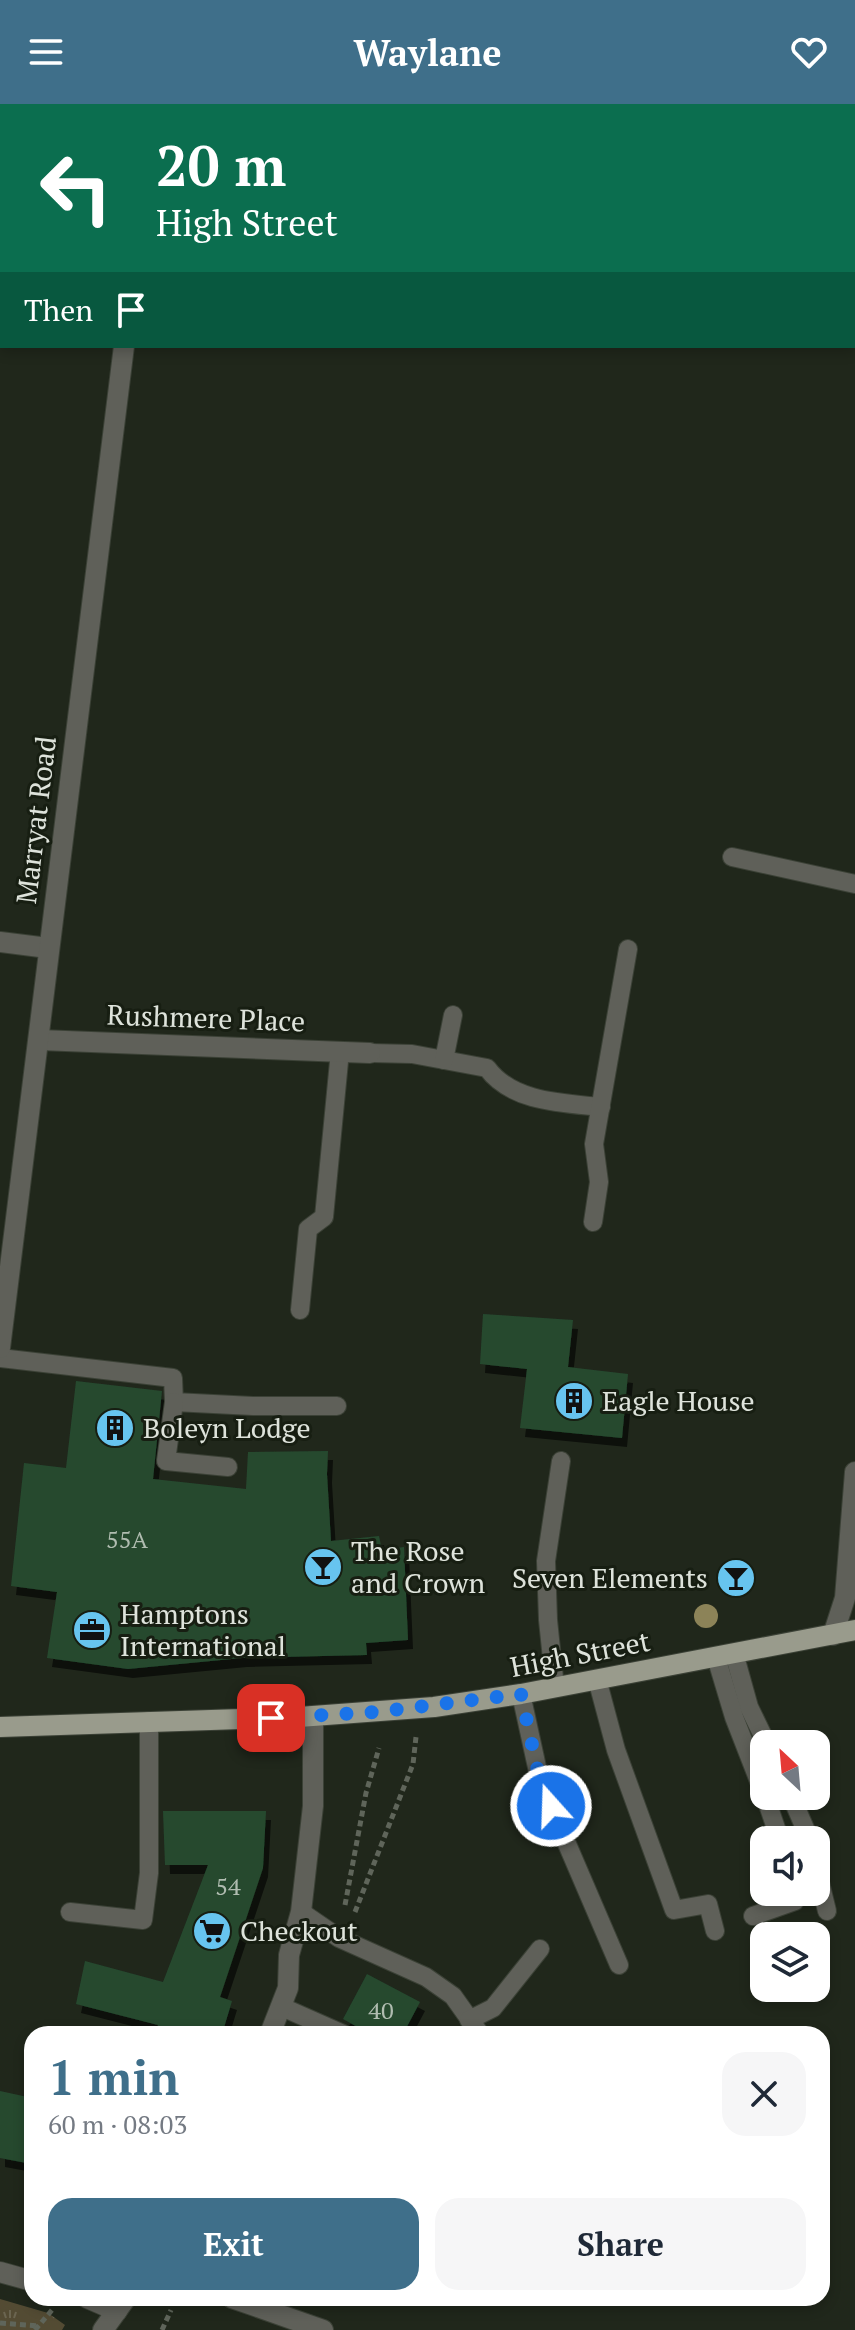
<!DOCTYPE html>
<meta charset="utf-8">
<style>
body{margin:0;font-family:"PT Serif",serif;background:#f6f6f7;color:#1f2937;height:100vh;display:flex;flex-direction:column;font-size:30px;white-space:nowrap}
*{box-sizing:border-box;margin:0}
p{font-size:26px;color:#747a83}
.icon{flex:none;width:44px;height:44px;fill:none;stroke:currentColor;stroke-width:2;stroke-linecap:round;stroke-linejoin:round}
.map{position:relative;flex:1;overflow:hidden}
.side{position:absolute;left:24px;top:1922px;width:806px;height:280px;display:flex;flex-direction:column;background:#fff;border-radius:24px;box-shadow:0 4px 12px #0003}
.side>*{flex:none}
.top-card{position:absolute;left:0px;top:0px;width:856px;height:244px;box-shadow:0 4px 12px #0003;background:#0b6e4f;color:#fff;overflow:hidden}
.needle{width:52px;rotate:334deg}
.buttons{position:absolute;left:750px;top:1626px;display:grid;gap:16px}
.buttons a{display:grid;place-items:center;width:80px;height:80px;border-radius:16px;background:#fff;box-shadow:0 4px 12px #0003;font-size:40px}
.pin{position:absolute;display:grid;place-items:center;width:68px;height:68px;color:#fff;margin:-34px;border-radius:16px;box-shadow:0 4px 12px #0006}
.me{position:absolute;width:88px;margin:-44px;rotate:340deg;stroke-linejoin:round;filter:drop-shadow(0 0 6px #0008)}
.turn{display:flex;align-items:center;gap:28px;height:168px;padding:0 24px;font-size:36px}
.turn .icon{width:104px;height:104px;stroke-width:2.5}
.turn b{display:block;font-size:56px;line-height:68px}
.then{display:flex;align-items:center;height:76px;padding:0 24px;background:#0003;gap:16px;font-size:30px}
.round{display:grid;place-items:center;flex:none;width:84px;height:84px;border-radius:24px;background:#f6f6f7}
.overview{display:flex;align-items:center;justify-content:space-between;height:136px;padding:0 24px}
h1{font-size:48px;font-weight:700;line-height:60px;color:#3f6f8a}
.cta{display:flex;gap:16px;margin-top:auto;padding:16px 24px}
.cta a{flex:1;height:92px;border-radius:24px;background:#3f6f8a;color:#fff;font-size:32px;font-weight:700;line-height:92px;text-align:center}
.cta a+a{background:#f6f6f7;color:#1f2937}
header{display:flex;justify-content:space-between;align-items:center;height:104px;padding:0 24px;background:#3f6f8a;color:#fff;font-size:36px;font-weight:700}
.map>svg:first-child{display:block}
.park{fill:url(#park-tufts)}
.building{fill:#25492f;filter:url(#shadow)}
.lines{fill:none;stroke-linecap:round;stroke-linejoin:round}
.service-casing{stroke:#3b4136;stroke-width:20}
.minor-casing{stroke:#3b4136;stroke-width:22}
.tertiary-casing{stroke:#3b4136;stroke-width:22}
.primary-casing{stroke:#3b4136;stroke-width:22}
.path{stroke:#5f655a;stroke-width:5;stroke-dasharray:6 4;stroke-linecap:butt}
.service{stroke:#5f6059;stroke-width:18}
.minor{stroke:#5f6059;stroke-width:20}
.tertiary{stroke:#5f6059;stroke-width:20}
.primary{stroke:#999b8c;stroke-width:20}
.tree{fill:#8c8358}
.route{stroke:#1a73e8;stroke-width:14;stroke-dasharray:0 25.2}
.labels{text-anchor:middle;stroke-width:6;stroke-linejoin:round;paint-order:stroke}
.number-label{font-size:24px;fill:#b0bcb0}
.street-label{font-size:28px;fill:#dee3db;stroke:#171e12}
.poi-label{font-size:28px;fill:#dee3db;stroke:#171e12;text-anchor:start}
</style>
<header><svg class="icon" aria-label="menu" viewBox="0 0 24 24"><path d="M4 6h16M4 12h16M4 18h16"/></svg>Waylane<svg class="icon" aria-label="heart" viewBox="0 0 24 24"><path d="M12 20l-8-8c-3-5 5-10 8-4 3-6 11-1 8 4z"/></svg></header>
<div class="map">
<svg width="855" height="2226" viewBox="0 0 855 2226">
<defs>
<pattern id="park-tufts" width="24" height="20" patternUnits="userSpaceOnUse" patternTransform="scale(2)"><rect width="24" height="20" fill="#534b33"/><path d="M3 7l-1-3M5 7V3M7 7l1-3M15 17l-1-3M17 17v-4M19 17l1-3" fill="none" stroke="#6b6550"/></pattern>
<filter id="shadow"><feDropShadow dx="5" dy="9" stdDeviation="0" flood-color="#0009"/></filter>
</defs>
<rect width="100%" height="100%" fill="#20271b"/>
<polygon class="park" points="0,2195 48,2209 65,2221 62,2226 0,2226"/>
<g class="building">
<polygon points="483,1210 573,1216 568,1263 628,1270 622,1334 520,1324 527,1265 480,1260"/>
<polygon points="76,1277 162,1287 153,1375 246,1385 248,1348 328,1347 327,1370 331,1437 379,1432 382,1446 404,1443 408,1536 366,1539 367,1551 242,1554 128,1565 47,1554 57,1488 11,1482 24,1359 66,1364"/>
<polygon points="163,1707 266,1707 263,1764 220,1893 232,1897 222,1930 156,1930 158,1921 76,1900 85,1857 163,1878 208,1761 165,1761"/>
<polygon points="367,1870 420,1898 403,1930 370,1930 343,1915"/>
<polygon points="0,1987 32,1994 32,2060 0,2054"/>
</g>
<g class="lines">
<g class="service-casing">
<g id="service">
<polyline points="732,753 855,780"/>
<path d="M370,949L412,950L487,964C512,998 561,999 601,1003"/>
<polyline points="444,956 453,911"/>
<polyline points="593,1118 599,1078 594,1040 628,845"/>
<polyline points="300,1206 308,1125 324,1113 340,947"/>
<polyline points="0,1254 173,1274 174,1298 253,1302 337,1302"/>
<polyline points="174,1298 166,1357 228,1363"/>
<polyline points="734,1549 749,1603 767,1640"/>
<polyline points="716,1553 734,1613 764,1690"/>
<polyline points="597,1575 616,1646 674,1806 708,1800 715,1827"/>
<polyline points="555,1584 548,1516 546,1457 561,1357"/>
<polyline points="521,1590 540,1677 619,1861"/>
<polyline points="765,1692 780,1736"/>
<polyline points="791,1692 810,1736"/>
<polyline points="816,1762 827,1807"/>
<polyline points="70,1808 143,1816 149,1769 149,1617"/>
<polyline points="301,1808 339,1834 426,1873 453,1892 480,1930"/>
<polyline points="753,1812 795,1797 793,1788"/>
<polyline points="282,1903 343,1930"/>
<polyline points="469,1916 493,1904 540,1845"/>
</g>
</g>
<g class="minor-casing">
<g id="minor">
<polyline points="154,2 154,0"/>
<polyline points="854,204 855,204"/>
<polyline points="0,838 48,844"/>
<polyline points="40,936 370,949"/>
<polyline points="0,1244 124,242"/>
<polyline points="833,1531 845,1494 855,1368"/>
<polyline points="232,2194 323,2226"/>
</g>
</g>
<g class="tertiary-casing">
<g id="tertiary">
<polyline points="270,1930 288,1884 289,1851 301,1808 313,1702 313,1612"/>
<polyline points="0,2168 32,2177"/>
<polyline points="87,2194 117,2207"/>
<polyline points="103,2226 126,2194"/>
</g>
</g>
<g class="primary-casing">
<polyline id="primary" points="0,1623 299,1613 434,1603 521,1590 855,1526"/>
</g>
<g class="path">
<polyline points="345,1801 366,1689 379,1644"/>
<polyline points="355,1808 413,1660 416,1633"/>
<polyline points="0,2219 38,2222"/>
<polyline points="35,2226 52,2206"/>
<polyline points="162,2226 171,2206"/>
</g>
<use href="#service" class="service"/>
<use href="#minor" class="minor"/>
<use href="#tertiary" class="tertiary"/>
<use href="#primary" class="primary"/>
</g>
<circle class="tree" cx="706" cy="1512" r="12"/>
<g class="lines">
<polyline class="route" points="271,1614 377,1608 521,1590 540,1677 551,1702"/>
</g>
<defs>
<g id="building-disc" transform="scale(2)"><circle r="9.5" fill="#67c4ef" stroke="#171e12"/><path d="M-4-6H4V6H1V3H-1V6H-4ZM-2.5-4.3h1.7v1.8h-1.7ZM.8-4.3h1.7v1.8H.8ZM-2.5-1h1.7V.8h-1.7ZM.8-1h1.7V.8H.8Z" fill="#111"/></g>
<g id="bar-disc" transform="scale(2)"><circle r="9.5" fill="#67c4ef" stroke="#171e12"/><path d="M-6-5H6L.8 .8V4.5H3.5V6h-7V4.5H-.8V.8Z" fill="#111"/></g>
<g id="office-disc" transform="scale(2)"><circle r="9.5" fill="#67c4ef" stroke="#171e12"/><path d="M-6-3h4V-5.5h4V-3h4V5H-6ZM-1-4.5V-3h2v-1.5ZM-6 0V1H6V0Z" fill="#111"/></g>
<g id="supermarket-disc" transform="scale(2)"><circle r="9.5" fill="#67c4ef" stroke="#171e12"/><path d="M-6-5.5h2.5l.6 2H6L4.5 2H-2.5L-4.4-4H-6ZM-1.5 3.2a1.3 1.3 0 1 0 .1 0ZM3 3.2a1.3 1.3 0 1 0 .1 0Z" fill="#111"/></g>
</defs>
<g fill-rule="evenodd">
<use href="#building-disc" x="574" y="1297"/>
<use href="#building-disc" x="115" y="1324"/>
<use href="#bar-disc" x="323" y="1463"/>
<use href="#bar-disc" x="736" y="1474"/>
<use href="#office-disc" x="92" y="1526"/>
<use href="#supermarket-disc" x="212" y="1827"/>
</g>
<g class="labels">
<g class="number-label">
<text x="127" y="1444">55A</text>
<text x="228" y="1791">54</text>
<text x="381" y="1915">40</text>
</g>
<g class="street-label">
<text transform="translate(36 716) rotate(-83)" y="10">Marryat Road</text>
<text transform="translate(206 914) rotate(2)" y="10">Rushmere Place</text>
<text transform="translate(580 1550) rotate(-11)" y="10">High Street</text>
</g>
<g class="poi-label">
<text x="602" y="1307">Eagle House</text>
<text x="143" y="1334">Boleyn Lodge</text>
<text x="351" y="1457">The Rose<tspan x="351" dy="32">and Crown</tspan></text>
<text x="708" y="1484" text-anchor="end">Seven Elements</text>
<text x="120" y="1520">Hamptons<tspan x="120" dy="32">International</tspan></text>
<text x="240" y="1837">Checkout</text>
</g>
</g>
</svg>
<div class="buttons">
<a><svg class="needle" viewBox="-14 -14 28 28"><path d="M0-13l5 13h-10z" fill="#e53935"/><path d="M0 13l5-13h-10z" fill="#747a83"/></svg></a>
<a><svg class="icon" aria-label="sound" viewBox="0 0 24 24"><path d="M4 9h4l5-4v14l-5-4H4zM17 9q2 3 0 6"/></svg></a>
<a><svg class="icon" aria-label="layers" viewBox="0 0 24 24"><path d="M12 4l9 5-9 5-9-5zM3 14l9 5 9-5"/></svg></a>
</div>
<div class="pin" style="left:271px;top:1614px;background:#d93025"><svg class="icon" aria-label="arrive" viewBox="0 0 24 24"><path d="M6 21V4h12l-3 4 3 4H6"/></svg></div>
<svg class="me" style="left:551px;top:1702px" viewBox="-20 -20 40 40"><circle r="17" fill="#1a73e8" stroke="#fff" stroke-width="3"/><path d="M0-11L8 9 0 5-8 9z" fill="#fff"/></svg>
<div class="top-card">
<div class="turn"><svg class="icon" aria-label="left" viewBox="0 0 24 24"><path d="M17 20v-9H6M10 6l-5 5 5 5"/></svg><div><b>20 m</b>High Street</div></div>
<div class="then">Then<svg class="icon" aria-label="arrive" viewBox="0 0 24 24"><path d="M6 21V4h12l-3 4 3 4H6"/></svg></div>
</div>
<section class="side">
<div class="overview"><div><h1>1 min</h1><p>60 m · 08:03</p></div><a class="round"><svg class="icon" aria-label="close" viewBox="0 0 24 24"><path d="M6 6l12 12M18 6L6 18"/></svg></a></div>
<div class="cta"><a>Exit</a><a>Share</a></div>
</section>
</div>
